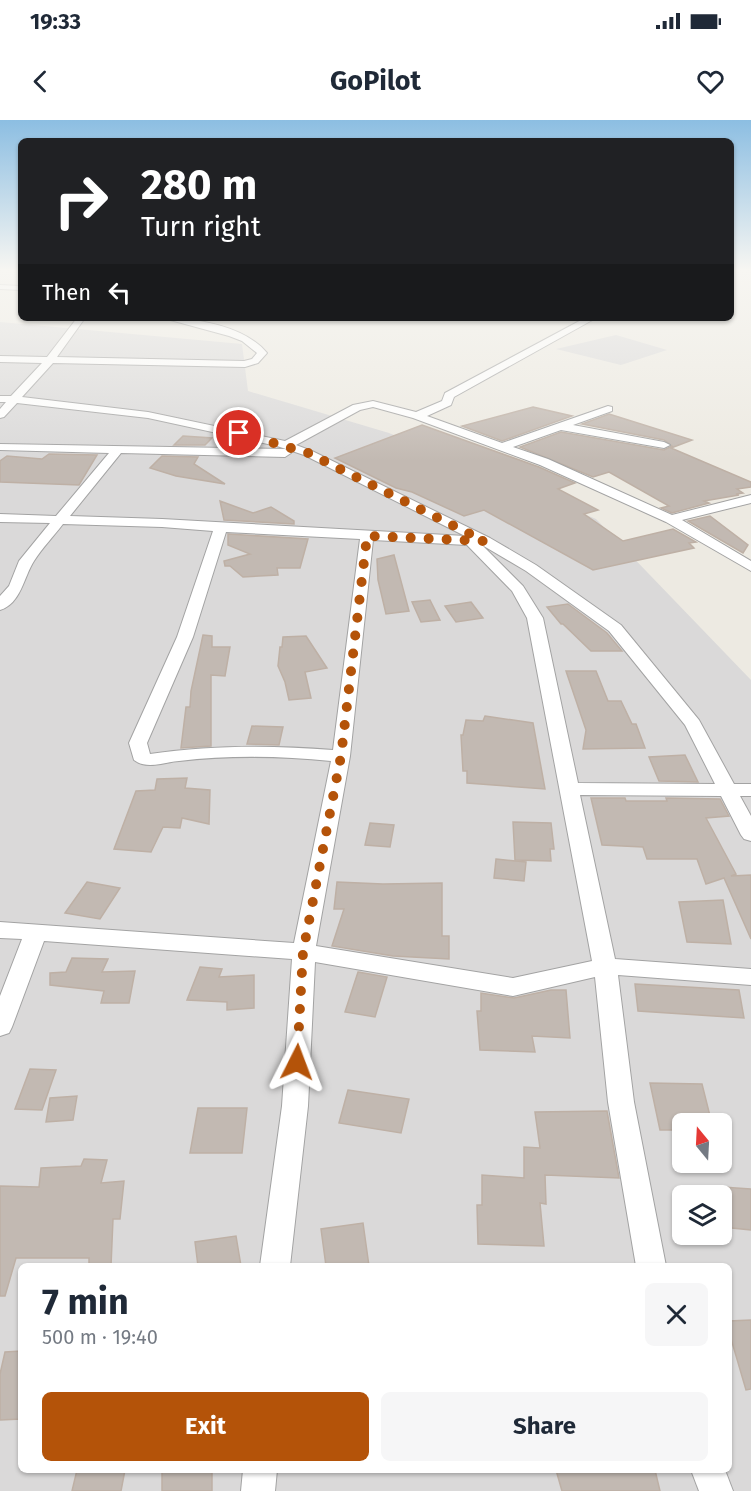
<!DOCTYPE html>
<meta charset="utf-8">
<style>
body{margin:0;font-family:"Fira Sans",sans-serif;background:#f6f6f7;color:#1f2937;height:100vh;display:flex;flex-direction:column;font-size:22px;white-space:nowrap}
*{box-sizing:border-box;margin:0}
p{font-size:20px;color:#747a83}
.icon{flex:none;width:33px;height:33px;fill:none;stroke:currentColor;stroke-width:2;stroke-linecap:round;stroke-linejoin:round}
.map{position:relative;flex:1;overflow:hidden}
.sheet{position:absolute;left:18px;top:1143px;width:714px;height:210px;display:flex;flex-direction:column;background:#fff;border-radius:9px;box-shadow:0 2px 4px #0004}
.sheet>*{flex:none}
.hud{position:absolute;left:18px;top:18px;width:716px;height:183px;border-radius:9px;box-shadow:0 2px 4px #0004;background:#202124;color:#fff;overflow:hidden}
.needle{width:39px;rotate:342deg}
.buttons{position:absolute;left:672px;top:993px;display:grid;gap:12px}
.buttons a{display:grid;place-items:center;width:60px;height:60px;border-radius:9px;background:#fff;box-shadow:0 2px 4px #0004;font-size:30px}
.pin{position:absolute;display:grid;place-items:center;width:51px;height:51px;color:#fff;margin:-26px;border:3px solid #fff;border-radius:50%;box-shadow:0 2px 6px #0007}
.me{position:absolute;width:66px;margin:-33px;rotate:3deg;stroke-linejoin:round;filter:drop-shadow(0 0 4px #0008)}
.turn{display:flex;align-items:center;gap:21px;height:126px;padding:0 24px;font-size:27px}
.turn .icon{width:78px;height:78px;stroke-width:2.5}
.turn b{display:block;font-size:42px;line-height:51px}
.then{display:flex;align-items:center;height:57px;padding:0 24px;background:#0003;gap:12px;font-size:22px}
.round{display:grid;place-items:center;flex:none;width:63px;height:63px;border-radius:9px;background:#f6f6f7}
.headline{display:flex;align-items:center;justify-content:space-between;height:102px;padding:0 24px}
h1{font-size:36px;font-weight:700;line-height:45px}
.cta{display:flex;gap:12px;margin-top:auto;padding:12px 24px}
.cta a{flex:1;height:69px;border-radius:9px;background:#b45309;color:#fff;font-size:24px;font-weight:700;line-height:69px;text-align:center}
.cta a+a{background:#f6f6f7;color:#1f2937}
.status{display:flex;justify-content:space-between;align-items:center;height:42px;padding:0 30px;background:#fff;direction:ltr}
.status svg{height:16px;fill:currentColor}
header{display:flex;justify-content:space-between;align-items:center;height:78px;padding:0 24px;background:#fff;font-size:27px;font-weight:700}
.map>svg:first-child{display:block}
.residential{fill:#dad9d9;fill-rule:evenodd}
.building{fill:#c2b9b2;stroke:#beb0a5;stroke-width:1.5}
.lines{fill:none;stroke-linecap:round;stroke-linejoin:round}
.minor-casing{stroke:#a3a3a3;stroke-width:2}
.minor{fill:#fff;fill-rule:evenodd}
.route{stroke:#b45309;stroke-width:10;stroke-dasharray:0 18}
</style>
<div class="status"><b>19:33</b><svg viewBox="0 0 49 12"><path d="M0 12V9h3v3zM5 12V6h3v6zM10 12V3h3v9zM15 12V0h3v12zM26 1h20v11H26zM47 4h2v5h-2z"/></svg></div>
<header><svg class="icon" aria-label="back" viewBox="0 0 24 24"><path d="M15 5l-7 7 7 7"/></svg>GoPilot<svg class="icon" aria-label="heart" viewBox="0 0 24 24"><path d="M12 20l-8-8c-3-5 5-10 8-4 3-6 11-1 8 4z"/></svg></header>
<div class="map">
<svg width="751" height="1371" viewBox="0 0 751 1371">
<rect width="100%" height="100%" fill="#edeae2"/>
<g class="residential">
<path d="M0,202L242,224L248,271L389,313L596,399L751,560V1371H0ZM682,1004H722V1042H682ZM682,1076H722V1114H682ZM21,1146H729V1350H21Z"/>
<polygon points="616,215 667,230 621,245 556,229"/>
</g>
<g class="building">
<polygon points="533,287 572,296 502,321 462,306"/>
<polygon points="609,294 692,320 671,328 751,362 751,367 737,369 743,373 736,374 739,375 704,381 709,383 672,393 661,388 669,386 609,352 593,357 520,327 561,312 664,330 672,326 664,320 582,304"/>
<polygon points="422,305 539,347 575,363 558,369 598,390 584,394 623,421 673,409 696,422 689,423 694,428 593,450 484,390 464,396 412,372 396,368 335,338"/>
<polygon points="183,316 212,318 205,325 174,325"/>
<polygon points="49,334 97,335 79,365 0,362 0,341 7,336 42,339"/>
<polygon points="162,336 198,337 194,344 225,364 176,356 150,348"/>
<polygon points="220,381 253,393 271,387 294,401 294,404 224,400"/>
<polygon points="710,396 748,425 743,433 688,401"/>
<polygon points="228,414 308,419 300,448 277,448 278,455 243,457 230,446 225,446 224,441 250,434 228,425"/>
<polygon points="394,435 409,491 386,494 378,460 377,439"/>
<polygon points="430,480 440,500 421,502 412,482"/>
<polygon points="471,482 483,498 456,502 445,486"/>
<polygon points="568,484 607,513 622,531 591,531 563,504 561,504 547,487"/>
<polygon points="203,515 212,516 212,527 230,527 225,556 211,555 211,626 181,628 186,587 190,587 191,571"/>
<polygon points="306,516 327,548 305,552 311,578 289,580 285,562 278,546 280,527 282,527 283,517"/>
<polygon points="566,551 596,551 608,581 621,581 632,604 636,604 645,628 583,629 586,610"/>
<polygon points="485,596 533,603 545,669 467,663 467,651 463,651 461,615 463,615 466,600 483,601"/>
<polygon points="252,606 283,607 279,625 247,624"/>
<polygon points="685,635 698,662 659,661 649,637"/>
<polygon points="187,658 185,668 210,670 209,704 182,698 180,708 163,707 151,732 114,729 136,671 155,670 157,659"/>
<polygon points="591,678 625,678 626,681 667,681 666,678 720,679 729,696 706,698 736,754 731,756 751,755 751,819 724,758 706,764 697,739 647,739 643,727 602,725"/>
<polygon points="513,702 551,703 554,729 550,729 551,741 515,740"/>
<polygon points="370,703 394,705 390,727 365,725"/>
<polygon points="496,739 526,742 524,761 494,758"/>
<polygon points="87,762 120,768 100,799 65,793"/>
<polygon points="337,762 383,764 442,763 442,816 449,816 449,839 393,836 332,826 344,789 334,789"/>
<polygon points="723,780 731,824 687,822 679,782"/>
<polygon points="72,838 108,839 102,852 135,851 129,883 101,883 104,871 50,865 50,853 66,852"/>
<polygon points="200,847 222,849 219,857 254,855 254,888 227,890 227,882 187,880"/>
<polygon points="358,852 387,857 375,897 345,892"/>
<polygon points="635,864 739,870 744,898 638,891"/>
<polygon points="551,870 566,870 570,918 532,916 535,932 480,930 477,891 481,891 481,873 514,878"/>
<polygon points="30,949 56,950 42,990 15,989"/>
<polygon points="650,963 702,964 712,1004 682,1004 682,1010 660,1010"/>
<polygon points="348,970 409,979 401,1013 339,1003"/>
<polygon points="77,976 73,1000 46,1002 50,978"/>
<polygon points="198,988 247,988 242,1033 190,1033"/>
<polygon points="607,991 619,1058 545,1055 546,1084 540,1083 544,1126 478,1124 477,1085 482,1085 482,1055 524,1058 524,1027 540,1028 535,992"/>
<polygon points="84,1039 107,1040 101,1063 124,1061 120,1099 113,1099 111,1146 89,1146 89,1138 16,1138 5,1176 0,1176 0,1066 39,1067 41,1048 81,1046"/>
<polygon points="722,1067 751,1069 751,1110 722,1107"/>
<polygon points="363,1103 369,1146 326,1146 321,1109"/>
<polygon points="236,1116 241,1146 198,1146 195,1122"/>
<polygon points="751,1200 751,1269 746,1270 729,1212 729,1201"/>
<polygon points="21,1231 21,1299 0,1300 0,1254 5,1232"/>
<polygon points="77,1350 125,1350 121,1371 72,1371"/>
<rect x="162" y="1350" width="50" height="21"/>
<polygon points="556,1350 655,1350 660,1371 562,1371"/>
</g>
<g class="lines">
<g class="minor-casing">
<g id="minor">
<polygon points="0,165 21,166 21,170 0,169"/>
<path d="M77,198H85L57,237L244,241L252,239L257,233L242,221L229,216L163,198C196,198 245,206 267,233L258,243L245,247L53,243L22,277L148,292L285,321L353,285L373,281L416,292L442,281L445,273L585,198H596L454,277L451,285L427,296L502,323L608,286L612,287V291L573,305L664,322L670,325L664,328L561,310L513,327L548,339L672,395L751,375V383L682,400L751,441V451L666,402L540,345L413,298L373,287L360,290L296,325L312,331L490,418L536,445L621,505L699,600L734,664H751V676H740L751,696V721L744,719L741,715L721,676L580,675L615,839L751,849V865L618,855L634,982L666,1146H636L608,982L595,857L513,876L315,842L308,986L290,1146H260L282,986L292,839L44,821L12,907L9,913L0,916V876L22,819L0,818V802L294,823L331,641C280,636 229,635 179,641C164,642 147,650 134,640L129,623L177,517L213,411L162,407L63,404C54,416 42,428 34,441C24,456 21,484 0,490V476L9,466L19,441L50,403L0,402V394L56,396L109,333L0,330V324L285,329L291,333L285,337L121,333L70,396L162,399L465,416L304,335L277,326L148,298L17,283L4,297L0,298V289L6,282H0V276H11L42,243L0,242V236L47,237ZM226,412L360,419L333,630C271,625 211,625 150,634L147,623L193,517ZM373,420L467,425L512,471L527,498L592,841L513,858L316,826L350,636ZM482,425L526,451L609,511L685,605L715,664L578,663L543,498L523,466Z"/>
<polygon points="243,1350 277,1350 275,1371 241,1371"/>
<polygon points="691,1350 725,1350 733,1371 699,1371"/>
</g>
</g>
<use href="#minor" class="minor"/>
</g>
<linearGradient id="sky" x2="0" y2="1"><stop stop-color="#8cbee2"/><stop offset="0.44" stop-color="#f7f6f2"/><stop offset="1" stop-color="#f7f6f2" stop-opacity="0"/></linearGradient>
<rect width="751" height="341" fill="url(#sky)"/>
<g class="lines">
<polyline class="route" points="239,313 308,333 484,421 367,416 341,636 303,832 297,942"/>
</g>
</svg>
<div class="buttons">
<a><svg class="needle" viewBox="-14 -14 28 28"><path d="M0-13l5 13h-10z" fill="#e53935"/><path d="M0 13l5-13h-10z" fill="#747a83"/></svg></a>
<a><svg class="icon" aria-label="layers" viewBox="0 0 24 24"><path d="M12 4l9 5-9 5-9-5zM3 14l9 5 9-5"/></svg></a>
</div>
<div class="pin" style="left:239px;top:313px;background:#d93025"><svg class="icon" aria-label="arrive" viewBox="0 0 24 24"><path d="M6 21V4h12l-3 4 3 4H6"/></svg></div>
<svg class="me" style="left:297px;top:942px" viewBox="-20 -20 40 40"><path d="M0-17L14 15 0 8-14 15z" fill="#b45309" stroke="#fff" stroke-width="4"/></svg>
<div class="hud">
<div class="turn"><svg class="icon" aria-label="right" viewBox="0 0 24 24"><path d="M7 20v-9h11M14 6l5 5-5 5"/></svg><div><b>280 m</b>Turn right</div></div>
<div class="then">Then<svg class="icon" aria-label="left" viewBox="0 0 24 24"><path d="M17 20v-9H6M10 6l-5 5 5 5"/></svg></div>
</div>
<section class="sheet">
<div class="headline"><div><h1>7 min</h1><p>500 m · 19:40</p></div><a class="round"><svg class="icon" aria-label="close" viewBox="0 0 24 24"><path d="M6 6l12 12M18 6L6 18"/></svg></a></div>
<div class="cta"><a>Exit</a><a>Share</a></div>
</section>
</div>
